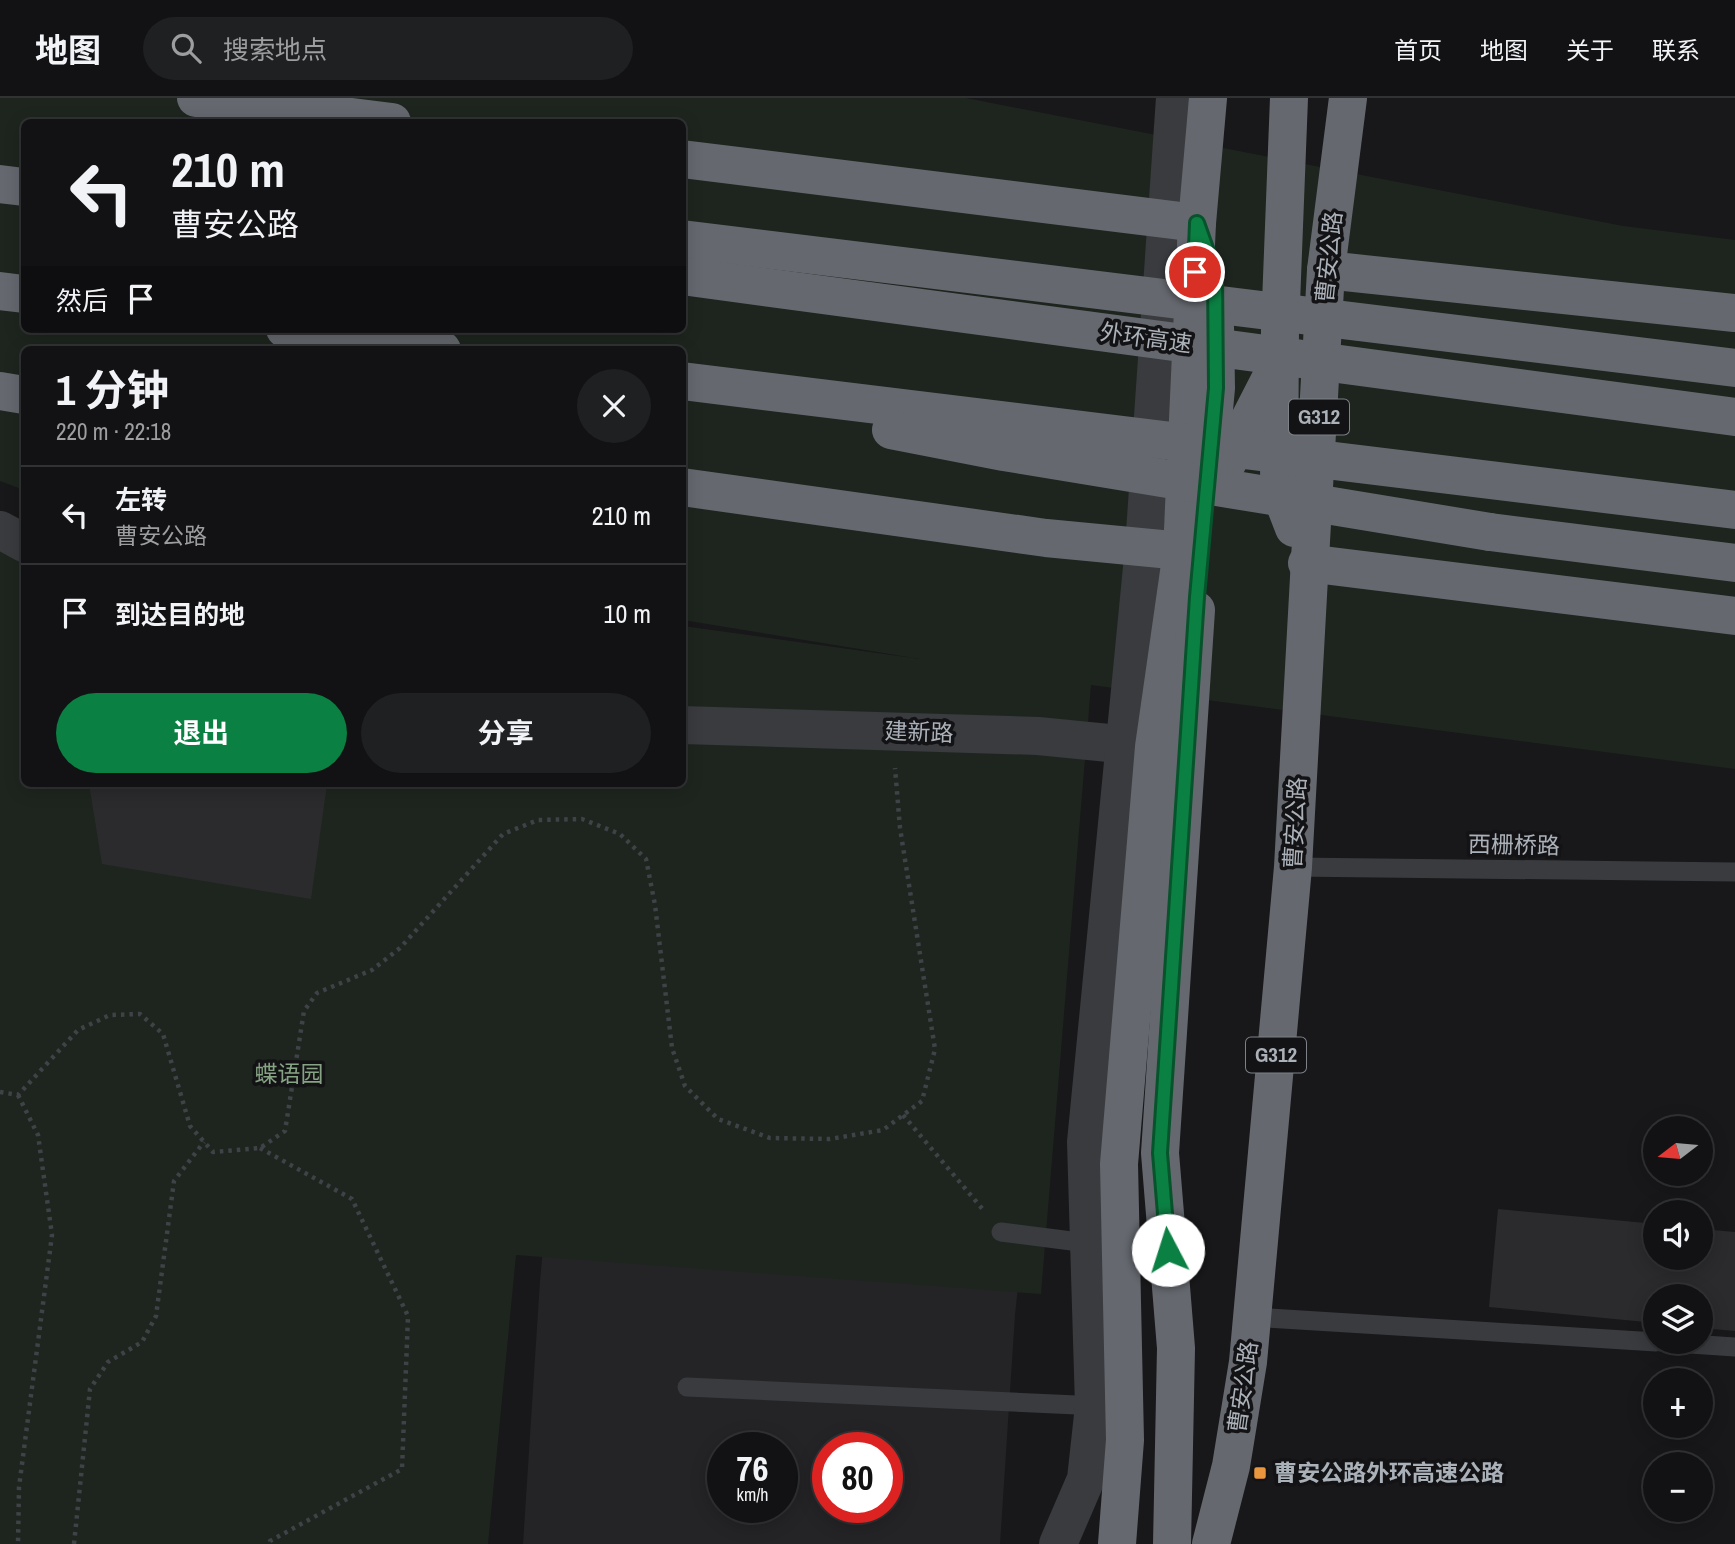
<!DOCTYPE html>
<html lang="zh">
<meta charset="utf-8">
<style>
body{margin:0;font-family:"Archivo Narrow","Noto Sans SC",sans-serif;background:#1f2022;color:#f1f3f6;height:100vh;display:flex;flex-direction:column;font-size:26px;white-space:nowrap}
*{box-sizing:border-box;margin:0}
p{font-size:23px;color:#9c9ea0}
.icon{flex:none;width:38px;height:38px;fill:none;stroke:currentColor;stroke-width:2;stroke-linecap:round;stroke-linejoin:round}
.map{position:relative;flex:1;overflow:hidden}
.drawer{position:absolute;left:21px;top:248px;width:665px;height:441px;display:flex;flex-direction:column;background:#121214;border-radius:10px;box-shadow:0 4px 18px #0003,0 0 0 2px #313234}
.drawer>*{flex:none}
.hud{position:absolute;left:21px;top:21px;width:665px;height:214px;border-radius:10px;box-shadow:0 4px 18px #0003,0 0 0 2px #313234;background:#121214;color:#f1f3f6;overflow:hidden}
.needle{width:46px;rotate:254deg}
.tools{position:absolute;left:1643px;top:1018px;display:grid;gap:14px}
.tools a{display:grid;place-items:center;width:70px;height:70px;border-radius:50%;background:#121214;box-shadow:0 4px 18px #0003,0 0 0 2px #313234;font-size:35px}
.speed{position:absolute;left:707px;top:1334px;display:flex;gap:14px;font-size:35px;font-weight:700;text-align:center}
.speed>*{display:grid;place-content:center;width:91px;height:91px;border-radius:50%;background:#121214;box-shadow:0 4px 18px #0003,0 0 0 2px #313234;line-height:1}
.speed small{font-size:18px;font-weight:400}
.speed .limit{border:10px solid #d22;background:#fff;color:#111}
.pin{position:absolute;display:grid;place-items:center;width:60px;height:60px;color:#fff;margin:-30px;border:4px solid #fff;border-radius:50%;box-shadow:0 2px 7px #0007}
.me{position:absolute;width:77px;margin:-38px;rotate:355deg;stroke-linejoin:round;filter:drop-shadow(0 0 5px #0008)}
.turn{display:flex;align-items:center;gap:24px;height:147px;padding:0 35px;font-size:32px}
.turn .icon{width:91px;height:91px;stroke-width:2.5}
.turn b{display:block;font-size:49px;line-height:60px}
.then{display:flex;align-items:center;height:66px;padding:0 35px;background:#0003;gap:14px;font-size:26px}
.round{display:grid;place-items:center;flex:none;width:74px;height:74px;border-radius:37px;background:#1f2022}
.overview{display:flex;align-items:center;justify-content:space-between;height:119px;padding:0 35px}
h1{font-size:42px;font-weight:700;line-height:52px}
.action{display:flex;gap:14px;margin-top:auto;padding:14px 35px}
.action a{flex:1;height:80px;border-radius:42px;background:#0b8043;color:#fff;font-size:28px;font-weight:700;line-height:80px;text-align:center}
.action a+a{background:#1f2022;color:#f1f3f6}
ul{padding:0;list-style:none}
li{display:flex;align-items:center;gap:21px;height:98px;padding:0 35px;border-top:2px solid #313234}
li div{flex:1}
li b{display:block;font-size:26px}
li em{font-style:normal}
header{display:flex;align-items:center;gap:42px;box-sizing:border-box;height:98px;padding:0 35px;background:#121214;border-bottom:2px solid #313234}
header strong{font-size:33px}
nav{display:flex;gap:38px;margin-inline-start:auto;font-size:24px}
.search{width:490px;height:63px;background:#1f2022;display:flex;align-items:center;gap:18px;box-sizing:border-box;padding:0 24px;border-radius:38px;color:#9c9ea0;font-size:26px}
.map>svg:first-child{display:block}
.built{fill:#242427;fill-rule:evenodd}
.green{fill:#1e251e;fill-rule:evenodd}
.building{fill:#2b2b2e}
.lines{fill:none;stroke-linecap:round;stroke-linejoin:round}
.path{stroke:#3f4246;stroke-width:4.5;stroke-dasharray:3.5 5;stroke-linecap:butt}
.lane{stroke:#393b3f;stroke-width:19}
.street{stroke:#393b3f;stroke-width:38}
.highway{stroke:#65696f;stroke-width:38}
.highway-bridge{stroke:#65696f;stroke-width:38}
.route-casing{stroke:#07532c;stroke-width:18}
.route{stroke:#0b8043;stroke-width:12}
.poi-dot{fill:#ea963f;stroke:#131315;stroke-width:2.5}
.labels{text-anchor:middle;stroke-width:7;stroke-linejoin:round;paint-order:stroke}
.shield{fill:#131315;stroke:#7d8288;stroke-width:2}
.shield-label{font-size:21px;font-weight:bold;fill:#abb1b9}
.street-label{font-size:23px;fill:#abb1b9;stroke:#131315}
.park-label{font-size:23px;fill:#86a383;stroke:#131315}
.poi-label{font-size:23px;font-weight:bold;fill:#abb1b9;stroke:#131315;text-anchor:start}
</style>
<header>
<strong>地图</strong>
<div class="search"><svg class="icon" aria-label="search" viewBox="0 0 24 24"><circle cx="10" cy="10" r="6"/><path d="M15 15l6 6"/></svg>搜索地点</div>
<nav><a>首页</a><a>地图</a><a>关于</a><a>联系</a></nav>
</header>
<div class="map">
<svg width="1735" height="1446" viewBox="0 0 1735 1446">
<rect width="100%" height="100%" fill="#18181a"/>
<path class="built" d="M1074,658L1015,1217L1000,1446H523L540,1183L587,686H682ZM723,1349H782V1409H723ZM828,1349H887V1409H828Z"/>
<path class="green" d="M0,0H966L1623,128L1735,142V671L1091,587L1041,1196L516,1157L488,1446H0V430L24,434V686H682L683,528L920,561L683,522L682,252H24V392L0,383ZM24,24H682V231H24Z"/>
<g class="building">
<polygon points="89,686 327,686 311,801 102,766"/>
<polygon points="1498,1111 1656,1126 1656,1160 1701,1160 1701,1131 1735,1134 1735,1233 1701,1230 1701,1199 1656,1199 1656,1225 1489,1209"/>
</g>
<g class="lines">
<g class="path">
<polyline points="0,994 18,997 78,932 110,917 140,916 163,936 190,1028 213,1054 260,1050 285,1033 304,913 317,895 372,872 400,850 503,736 538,722 582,721 620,736 646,761 655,807 672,950 685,988 718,1021 770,1040 830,1041 883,1032 922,1003 935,951 900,730 895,670"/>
<polyline points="18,997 38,1037 52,1137 19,1389 18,1446"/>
<polyline points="903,1017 985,1114"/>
<polyline points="260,1050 352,1101 408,1218 402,1371 270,1443 270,1446"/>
<polyline points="74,1446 90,1291 108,1264 142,1244 156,1218 174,1083 204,1044"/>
</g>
<g class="lane">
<polyline points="1293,769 1735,774"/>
<polyline points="1001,1134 1095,1146"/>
<polyline points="1252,1219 1656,1244"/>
<polyline points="1661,1244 1735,1249"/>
<polyline points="687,1289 1099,1308"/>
</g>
<g class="street">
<polyline points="0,432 24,445"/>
<polyline points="682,627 1038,638 1149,649"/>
<polyline points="1058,1446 1086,1381 1094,1308 1086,1044 1144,449 1175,0"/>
</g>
<g class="highway">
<polyline points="196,0 392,24"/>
<polyline points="1289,0 1280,231 1279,391 1294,430"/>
<polyline points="682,61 1197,125"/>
<polyline points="0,86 24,89"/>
<polyline points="1326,172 1735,215"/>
<polyline points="0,193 24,196"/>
<polyline points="285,231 442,252"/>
<polyline points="0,293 24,297"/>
<polyline points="1210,354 1216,290 1215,229"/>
<polyline points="1220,379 1277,268"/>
<polyline points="682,389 1046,440 1182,453"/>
<polyline points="1490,434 1735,465"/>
<polyline points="1307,465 1735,518"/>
<polyline points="1117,1446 1125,1342 1119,1066 1154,649 1182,453 1197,125 1208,0"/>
<polyline points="1172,1446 1176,1250 1160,1055 1196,512"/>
<polyline points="1211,1446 1231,1368 1248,1264 1293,769 1326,172 1348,0"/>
</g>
<g class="highway-bridge">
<polyline points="682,141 1735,270"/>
<polyline points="682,178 1735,319"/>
<polyline points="682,283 1735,412"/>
<polyline points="891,332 1004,354 1490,434"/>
</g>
</g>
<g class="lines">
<g class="route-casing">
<polyline id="route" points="1168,1152 1160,1055 1197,499 1216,290 1215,176 1197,125 1195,174"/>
</g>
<use href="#route" class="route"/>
</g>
<rect class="poi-dot" x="1253" y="1368" width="14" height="14" rx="3.5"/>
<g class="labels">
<g class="shield">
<rect x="1289" y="301.5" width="60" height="35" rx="5"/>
<rect x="1246" y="939.5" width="60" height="35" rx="5"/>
</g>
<g class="shield-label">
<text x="1319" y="326">G312</text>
<text x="1276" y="964">G312</text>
</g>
<g class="street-label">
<text transform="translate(1329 159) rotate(-84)" y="8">曹安公路</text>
<text transform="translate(1146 240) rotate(8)" y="8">外环高速</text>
<text transform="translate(919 634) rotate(2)" y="8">建新路</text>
<text transform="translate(1295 725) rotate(-87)" y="8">曹安公路</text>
<text transform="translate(1514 747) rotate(1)" y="8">西栅桥路</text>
<text transform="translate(1243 1289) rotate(-82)" y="8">曹安公路</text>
</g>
<g class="park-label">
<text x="289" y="984">蝶语园</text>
</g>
<g class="poi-label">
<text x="1274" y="1383">曹安公路外环高速公路</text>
</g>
</g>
</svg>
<div class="tools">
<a><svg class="needle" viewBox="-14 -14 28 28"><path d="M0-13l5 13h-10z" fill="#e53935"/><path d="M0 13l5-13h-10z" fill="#9c9ea0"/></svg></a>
<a><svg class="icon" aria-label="sound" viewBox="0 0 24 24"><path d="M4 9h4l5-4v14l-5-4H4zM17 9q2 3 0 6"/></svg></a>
<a><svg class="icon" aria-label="layers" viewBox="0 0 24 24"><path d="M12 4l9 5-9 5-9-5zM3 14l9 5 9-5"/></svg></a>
<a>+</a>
<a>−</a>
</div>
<div class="speed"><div>76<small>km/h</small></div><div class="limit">80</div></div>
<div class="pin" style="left:1195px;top:174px;background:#d93025"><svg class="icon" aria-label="arrive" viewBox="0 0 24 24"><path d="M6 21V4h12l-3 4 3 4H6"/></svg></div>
<svg class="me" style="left:1168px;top:1152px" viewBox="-20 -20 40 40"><circle r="19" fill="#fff"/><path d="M0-13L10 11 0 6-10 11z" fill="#0b8043"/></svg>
<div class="hud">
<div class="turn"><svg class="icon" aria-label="left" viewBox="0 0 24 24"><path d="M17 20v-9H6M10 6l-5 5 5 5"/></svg><div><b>210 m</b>曹安公路</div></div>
<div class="then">然后<svg class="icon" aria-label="arrive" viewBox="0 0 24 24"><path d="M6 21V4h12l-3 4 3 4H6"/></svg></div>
</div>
<section class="drawer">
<div class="overview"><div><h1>1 分钟</h1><p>220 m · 22:18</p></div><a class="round"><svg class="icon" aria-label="close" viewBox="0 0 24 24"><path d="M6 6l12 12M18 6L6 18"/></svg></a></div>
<ul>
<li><svg class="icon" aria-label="left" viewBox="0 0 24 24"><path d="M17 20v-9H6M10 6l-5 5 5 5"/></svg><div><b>左转</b><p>曹安公路</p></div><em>210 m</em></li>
<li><svg class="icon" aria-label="arrive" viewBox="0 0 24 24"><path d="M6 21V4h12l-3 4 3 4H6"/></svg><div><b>到达目的地</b></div><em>10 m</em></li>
</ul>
<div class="action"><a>退出</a><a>分享</a></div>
</section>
</div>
